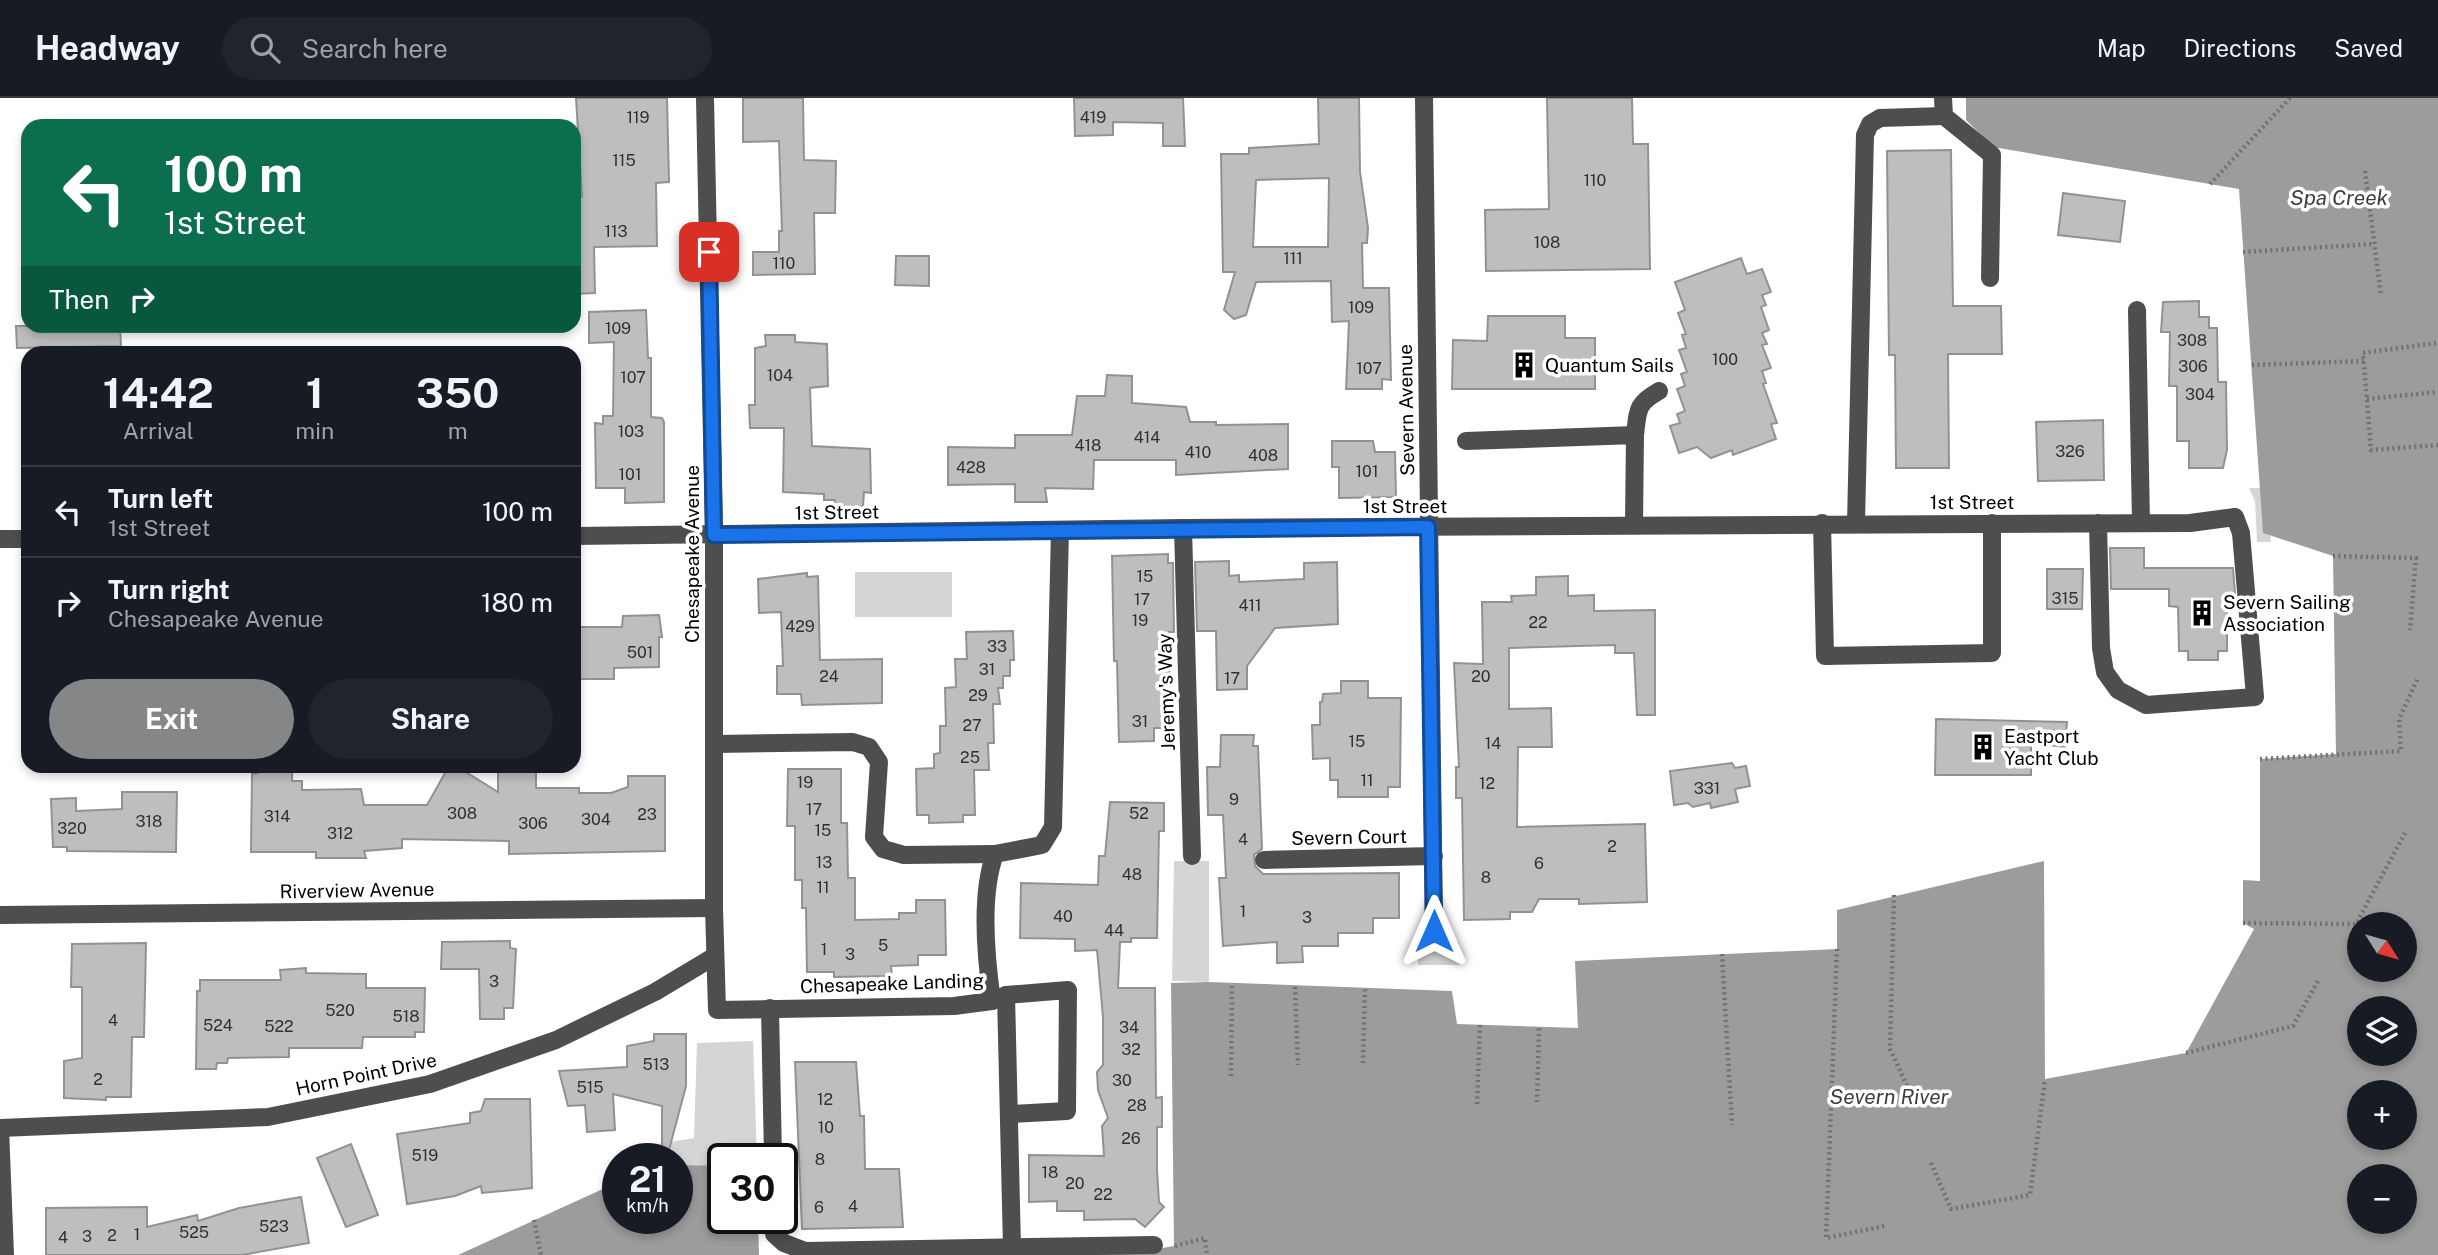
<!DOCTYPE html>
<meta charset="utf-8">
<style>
body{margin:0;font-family:"Public Sans",sans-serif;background:#20242c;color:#f1f3f6;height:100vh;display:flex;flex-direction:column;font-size:26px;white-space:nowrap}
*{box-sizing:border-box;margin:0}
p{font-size:23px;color:#9ea1a6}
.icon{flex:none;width:38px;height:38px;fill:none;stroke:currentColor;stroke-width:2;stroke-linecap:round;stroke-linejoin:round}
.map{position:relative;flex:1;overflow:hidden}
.panel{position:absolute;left:21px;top:248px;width:560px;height:427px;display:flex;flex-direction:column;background:#171b24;border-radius:21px;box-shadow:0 4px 10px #0003}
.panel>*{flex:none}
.top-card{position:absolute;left:21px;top:21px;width:560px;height:214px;border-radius:21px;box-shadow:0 4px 10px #0003;background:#0b6e4f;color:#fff;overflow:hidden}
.needle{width:46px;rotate:127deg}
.controls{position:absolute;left:2347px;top:814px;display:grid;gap:14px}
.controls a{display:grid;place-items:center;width:70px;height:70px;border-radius:50%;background:#171b24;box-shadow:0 4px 10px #0003;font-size:35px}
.speed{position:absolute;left:602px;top:1045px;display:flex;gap:14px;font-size:35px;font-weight:700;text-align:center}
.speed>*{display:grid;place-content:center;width:91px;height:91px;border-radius:50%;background:#171b24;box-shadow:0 4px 10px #0003;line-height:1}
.speed small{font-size:18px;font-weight:400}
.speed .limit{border:4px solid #111;border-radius:10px;background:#fff;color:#111}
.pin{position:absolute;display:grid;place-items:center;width:60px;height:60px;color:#fff;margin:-30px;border-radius:14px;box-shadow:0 4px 10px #0006}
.me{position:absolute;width:77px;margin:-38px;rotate:0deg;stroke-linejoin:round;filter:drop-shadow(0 0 5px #0008)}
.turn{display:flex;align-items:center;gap:24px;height:147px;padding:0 28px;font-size:32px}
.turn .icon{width:91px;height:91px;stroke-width:2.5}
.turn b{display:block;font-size:49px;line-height:60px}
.then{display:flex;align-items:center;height:66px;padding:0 28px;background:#0003;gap:14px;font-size:26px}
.eta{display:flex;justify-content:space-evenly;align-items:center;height:119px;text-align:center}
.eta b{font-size:42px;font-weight:700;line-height:49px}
.button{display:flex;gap:14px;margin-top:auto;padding:14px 28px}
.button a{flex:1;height:80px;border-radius:42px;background:#858687;color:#fff;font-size:28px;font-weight:700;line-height:80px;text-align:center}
.button a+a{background:#20242c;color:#f1f3f6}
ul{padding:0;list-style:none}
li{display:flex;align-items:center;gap:21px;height:91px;padding:0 28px;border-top:2px solid #363941}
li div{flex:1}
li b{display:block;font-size:26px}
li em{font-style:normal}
header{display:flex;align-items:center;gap:42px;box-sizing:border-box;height:98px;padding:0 35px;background:#171b24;border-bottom:2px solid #363941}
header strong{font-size:33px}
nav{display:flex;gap:38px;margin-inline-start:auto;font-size:24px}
.search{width:490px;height:63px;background:#20242c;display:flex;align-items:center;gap:18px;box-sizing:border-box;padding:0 24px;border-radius:38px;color:#9ea1a6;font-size:26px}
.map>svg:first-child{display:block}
.green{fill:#d5d5d5}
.water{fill:#9c9c9c;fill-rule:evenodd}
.building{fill:#bebebe;stroke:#929292;stroke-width:2;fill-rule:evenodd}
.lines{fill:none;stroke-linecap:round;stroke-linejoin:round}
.path{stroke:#707070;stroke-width:4.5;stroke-dasharray:2 3.5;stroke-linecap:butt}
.minor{stroke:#4e4e4e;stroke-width:18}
.route-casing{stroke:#114b97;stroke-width:18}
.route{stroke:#1a73e8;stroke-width:12}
.labels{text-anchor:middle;stroke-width:7;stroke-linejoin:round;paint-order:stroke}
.number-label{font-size:16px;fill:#303030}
.poi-label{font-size:19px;fill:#000;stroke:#fff;text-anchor:start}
.street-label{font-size:19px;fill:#000;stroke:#fff}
.water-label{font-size:21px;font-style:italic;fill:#3d3d3d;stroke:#fff}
</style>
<header>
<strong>Headway</strong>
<div class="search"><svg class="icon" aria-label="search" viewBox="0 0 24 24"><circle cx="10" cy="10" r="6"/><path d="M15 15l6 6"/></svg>Search here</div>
<nav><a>Map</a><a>Directions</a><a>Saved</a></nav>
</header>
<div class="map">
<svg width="2438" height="1157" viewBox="0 0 2438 1157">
<rect width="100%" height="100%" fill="#fff"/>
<g class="green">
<polygon points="2249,390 2267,390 2271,444 2257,444 2255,403"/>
<rect x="855" y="474" width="97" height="45"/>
<polygon points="1174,763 1209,763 1209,884 1172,883"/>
<polygon points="1418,844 1459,844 1460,867 1418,867"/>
<polygon points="753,943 757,1060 723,1060 723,1068 677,1070 677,1060 627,1060 639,1057 646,1048 694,1040 697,945"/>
</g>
<g class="water">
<path d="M1966,0H2438V1157H1044L1139,1154L1174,1148L1171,885L1209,884L1452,893L1457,926L1578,930L1575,863L1837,851V812L2044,763L2045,981L2186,955L2254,831L2243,825V782L2260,783V661L2336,656L2333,458L2263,435L2239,91L1993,49L1966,22ZM2359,826H2404V872H2359ZM2359,910H2404V956H2359ZM2359,994H2404V1040H2359ZM2359,1078H2404V1124H2359Z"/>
<polygon points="677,1067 723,1068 723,1120 758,1120 759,1157 458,1157 618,1084 618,1120 677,1120"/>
</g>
<g class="building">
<polygon points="576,0 667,0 669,84 656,85 657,148 594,149 595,195 574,196 574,99 582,99"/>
<polygon points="743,0 803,0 804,62 836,63 835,115 814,115 815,176 753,177 753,154 779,154 779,133 782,133 779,43 743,44"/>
<polygon points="1074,0 1183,0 1185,48 1163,48 1163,25 1113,24 1113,37 1075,38"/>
<path d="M1318,0H1359L1360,74L1368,130L1367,145H1362L1363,190H1389L1391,282L1382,281V291H1346L1349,223L1332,224L1331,183L1256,184L1246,217L1234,221L1224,212L1235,174H1223L1221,56H1249V50L1319,46ZM1329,80L1328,149H1253L1256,82Z"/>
<polygon points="1547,0 1632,0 1633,46 1648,46 1650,171 1486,173 1485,112 1549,111"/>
<polygon points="1951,52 1953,208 2001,208 2002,256 1948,256 1949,370 1896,370 1895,257 1889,257 1887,53"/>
<polygon points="2063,95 2125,103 2120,144 2058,137"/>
<polygon points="896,158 929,158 929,188 895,187"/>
<polygon points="1741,160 1747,176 1762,171 1771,194 1762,197 1766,207 1761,209 1769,232 1762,235 1767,246 1762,247 1771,270 1762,273 1766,285 1763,286 1777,325 1771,326 1776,341 1733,357 1732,352 1711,360 1697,349 1679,355 1670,328 1680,325 1677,316 1685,313 1677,291 1685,288 1681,276 1687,274 1679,252 1686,250 1682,237 1686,236 1678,215 1685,212 1675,184"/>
<polygon points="2199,203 2199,219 2209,219 2209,230 2217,230 2218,284 2226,284 2227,352 2223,370 2189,370 2189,343 2177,343 2177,288 2169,288 2170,234 2161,234 2163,204"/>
<polygon points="646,212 648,260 651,260 651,319 662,320 664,324 664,404 625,405 625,390 596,390 595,325 603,326 603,318 613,318 614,244 589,245 589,214"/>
<polygon points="1488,218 1565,218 1565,240 1595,240 1595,291 1452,291 1453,242 1487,243"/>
<polygon points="16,228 120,228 121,248 17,250"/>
<polygon points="765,237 795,237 795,244 827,246 828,288 810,290 812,348 870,351 871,395 864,394 863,409 834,408 835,402 824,402 824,396 783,394 784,330 750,330 749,307 755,307 755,250 766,248"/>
<polygon points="1107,277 1132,278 1132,305 1186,309 1190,324 1216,324 1216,327 1288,326 1288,371 1176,377 1176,362 1094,362 1093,391 1045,390 1047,404 1015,404 1015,386 948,387 948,349 1015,350 1015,337 1072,337 1077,298 1105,298"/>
<polygon points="2103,322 2104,382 2038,383 2036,324"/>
<polygon points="1332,343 1373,343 1375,354 1395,354 1396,399 1339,400 1339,369 1332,369"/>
<polygon points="2110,450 2144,450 2144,470 2233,470 2236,508 2227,510 2227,553 2218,553 2218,562 2188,562 2188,553 2179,553 2178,509 2169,508 2169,491 2111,491"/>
<polygon points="1168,456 1168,465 1173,465 1174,534 1169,534 1170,630 1154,630 1154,643 1119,644 1117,563 1114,563 1112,458"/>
<polygon points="1229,463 1229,478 1239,477 1239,484 1304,481 1304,465 1337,464 1338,526 1275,530 1247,568 1247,591 1217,592 1216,533 1197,533 1195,464"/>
<polygon points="2047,471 2083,471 2082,511 2047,511"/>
<polygon points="807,475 807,479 818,478 820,562 882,561 882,605 802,607 801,596 777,596 777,568 783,568 781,514 759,515 758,481"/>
<polygon points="1568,478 1568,498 1594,497 1594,513 1655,512 1655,617 1637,617 1634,555 1615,555 1615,547 1509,550 1509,611 1551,610 1552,649 1518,649 1517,729 1645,726 1647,804 1579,806 1579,801 1539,801 1532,814 1510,814 1510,821 1464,822 1462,700 1456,700 1456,669 1459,669 1454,565 1483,566 1482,504 1512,504 1511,498 1536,497 1536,479"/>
<polygon points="659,517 662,539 659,539 659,569 614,570 614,581 574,581 574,529 622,529 623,518"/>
<polygon points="1013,533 1014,562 1010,562 1010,578 1003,578 1003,590 998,590 1000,606 993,606 994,645 988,645 989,672 974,672 975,717 963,717 963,724 929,725 929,717 917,717 916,671 934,670 934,656 940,655 940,628 946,628 945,590 956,589 955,561 967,561 966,534"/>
<polygon points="1341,583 1368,583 1368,600 1401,600 1400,689 1388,689 1388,699 1338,699 1338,682 1330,682 1330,660 1313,661 1312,627 1320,627 1320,604 1322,604 1323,596 1341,595"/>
<polygon points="1936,621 2067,624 2065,649 2031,645 2031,677 1935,677"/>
<polygon points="1221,637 1254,637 1253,648 1258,648 1262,751 1254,757 1255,768 1263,776 1399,775 1399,820 1373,820 1373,835 1338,835 1338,848 1302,848 1303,864 1277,865 1277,844 1223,848 1219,780 1226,780 1223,717 1208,717 1207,669 1220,669"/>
<polygon points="1732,665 1735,670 1746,668 1750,688 1735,691 1738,704 1711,710 1710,705 1693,709 1688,705 1674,707 1670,673"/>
<polygon points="258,668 292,668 292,683 302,683 302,692 361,691 364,707 427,707 449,668 456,668 498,694 498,668 536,668 536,690 579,690 579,695 611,695 628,689 628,678 665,678 665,753 509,756 509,743 402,741 402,750 364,753 366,760 316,760 316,754 251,754 252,676 258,675"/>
<polygon points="788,671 841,671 841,725 847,725 848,780 855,780 855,822 899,821 899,815 916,815 916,802 945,802 946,857 918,857 918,867 891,868 892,878 834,879 834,874 807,874 806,810 802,810 802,782 795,782 795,728 787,728"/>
<polygon points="122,694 177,694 176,754 67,753 67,749 53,749 51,701 76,700 76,713 122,711"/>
<polygon points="1110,704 1164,705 1164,733 1159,733 1157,840 1131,840 1131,844 1120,844 1118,890 1155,890 1156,1000 1162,999 1162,1029 1157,1029 1157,1072 1159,1104 1164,1109 1145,1129 1135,1121 1084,1122 1084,1113 1057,1113 1057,1103 1029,1104 1029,1057 1104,1058 1102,1028 1108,1020 1098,992 1097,974 1103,967 1103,919 1097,852 1075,853 1075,841 1020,840 1021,785 1098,787 1099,758 1105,758"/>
<polygon points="510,843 510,850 516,851 513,910 504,910 504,921 480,921 479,871 441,871 442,844"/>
<polygon points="146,845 144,939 132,939 131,999 106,999 106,1002 64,1000 64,963 82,960 82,889 71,889 72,846"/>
<polygon points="306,870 306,875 366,876 366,890 425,890 424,934 415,934 415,939 363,939 362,950 289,950 289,959 228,960 227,965 217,965 216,971 196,971 197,893 200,893 200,882 281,882 280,872"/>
<polygon points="654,936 686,936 686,988 669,1052 662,1051 662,1008 613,996 615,1032 587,1034 585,1007 568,1008 559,973 627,969 627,948 654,943"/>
<polygon points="795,964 856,964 860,1018 864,1018 865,1071 899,1071 903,1129 802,1131"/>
<polygon points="485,1001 530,1001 532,1090 482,1095 481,1088 455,1098 407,1106 397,1036 470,1025 470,1015 481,1013"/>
<polygon points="351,1046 378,1117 346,1129 317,1060"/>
<polygon points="301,1099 309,1145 242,1157 46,1157 46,1110 147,1109 147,1129 197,1117 198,1123 239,1110"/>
</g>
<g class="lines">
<g class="path">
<polyline points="2365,73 2381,197"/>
<polyline points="2210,86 2290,0"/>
<polyline points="2243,154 2374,146"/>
<polyline points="2436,245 2363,255 2371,352 2438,347"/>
<polyline points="2252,267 2364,263"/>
<polyline points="2367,301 2438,294"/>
<polyline points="2333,458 2416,460 2410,532"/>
<polyline points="2260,661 2401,653 2399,621 2418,580"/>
<polyline points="1894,797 1890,951 1911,996"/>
<polyline points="2243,825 2356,826 2405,735"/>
<polyline points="1837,851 1826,1140 1884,1128"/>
<polyline points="1722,856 1732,1027"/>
<polyline points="1295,889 1298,967"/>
<polyline points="2186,955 2293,928 2319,881"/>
<polyline points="1363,965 1365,891"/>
<polyline points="1231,978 1232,887"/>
<polyline points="1537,1004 1539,929"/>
<polyline points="1477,1006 1480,927"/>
<polyline points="1931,1065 1951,1111 2030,1097 2045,981"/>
<polyline points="534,1122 541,1157"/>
<polyline points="1175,1148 1205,1140 1207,1157"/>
</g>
<g class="minor">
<polyline points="705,0 714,437 714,810 717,912 954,908 992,903 1006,897 1068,892 1067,1013 1009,1016"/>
<polyline points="1424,0 1434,833"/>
<polyline points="1943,0 1944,18 1992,57 1990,180"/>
<polyline points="2137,212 2141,425"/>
<path d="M1635,337C1638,312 1636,306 1659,293"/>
<polyline points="1466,343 1635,337 1634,427"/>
<polyline points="1822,425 1825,558 1992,555 1992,425"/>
<polyline points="1856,425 1865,37 1870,26 1880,20 1944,18"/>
<polyline points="1183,430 1192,758"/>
<polyline points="574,438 1183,430 2190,425 2235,419 2241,435 2255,599 2146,607 2118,592 2105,574 2101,550 2098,425"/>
<polyline points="0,441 28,441"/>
<polyline points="714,646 853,644 869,649 879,664 874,739 883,751 904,757 995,756"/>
<polyline points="1264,762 1434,758"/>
<polyline points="0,817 714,810"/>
<polyline points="1006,897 1012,1149"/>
<path d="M992,903C986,861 980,796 995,756L1042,747L1053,729L1060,432"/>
<polyline points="770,910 773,1060"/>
<polyline points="0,1030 268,1019 430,986 556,942 655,894 715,858"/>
<polyline points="0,1030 5,1157"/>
<polyline points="774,1120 774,1136 784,1145 805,1153 1154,1147"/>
</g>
</g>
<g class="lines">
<g class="route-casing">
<polyline id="route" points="709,154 714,437 1428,429 1434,833"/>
</g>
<use href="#route" class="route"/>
</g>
<defs>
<g id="building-bare" transform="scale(2.1)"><path d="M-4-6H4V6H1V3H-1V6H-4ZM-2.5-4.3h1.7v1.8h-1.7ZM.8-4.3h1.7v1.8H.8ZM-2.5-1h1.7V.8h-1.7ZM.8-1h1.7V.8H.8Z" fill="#000" stroke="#fff" stroke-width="2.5" paint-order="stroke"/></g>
</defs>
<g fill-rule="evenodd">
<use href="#building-bare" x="1524" y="267"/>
<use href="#building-bare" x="2202" y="515"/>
<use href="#building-bare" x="1983" y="649"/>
</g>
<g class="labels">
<g class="number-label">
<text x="638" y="25">119</text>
<text x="1093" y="25">419</text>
<text x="624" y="68">115</text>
<text x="1595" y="88">110</text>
<text x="616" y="139">113</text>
<text x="1547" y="150">108</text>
<text x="1293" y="166">111</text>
<text x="784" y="171">110</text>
<text x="1361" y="215">109</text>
<text x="618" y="236">109</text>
<text x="2192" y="248">308</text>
<text x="1725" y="267">100</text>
<text x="2193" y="274">306</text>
<text x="1369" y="276">107</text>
<text x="780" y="283">104</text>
<text x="633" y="285">107</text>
<text x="2200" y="302">304</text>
<text x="631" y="339">103</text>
<text x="1147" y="345">414</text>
<text x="1088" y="353">418</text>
<text x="2070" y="359">326</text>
<text x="1198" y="360">410</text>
<text x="1263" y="363">408</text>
<text x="971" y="375">428</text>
<text x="1367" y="379">101</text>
<text x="630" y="382">101</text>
<text x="1145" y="484">15</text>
<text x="2065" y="506">315</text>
<text x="1142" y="507">17</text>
<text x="1250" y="513">411</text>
<text x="1140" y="528">19</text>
<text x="1538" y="530">22</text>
<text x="800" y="534">429</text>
<text x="997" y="554">33</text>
<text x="640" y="560">501</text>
<text x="987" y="577">31</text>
<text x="829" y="584">24</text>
<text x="1481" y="584">20</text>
<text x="1232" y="586">17</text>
<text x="978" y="603">29</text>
<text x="1140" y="629">31</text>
<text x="972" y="633">27</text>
<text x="1357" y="649">15</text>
<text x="1493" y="651">14</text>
<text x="970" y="665">25</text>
<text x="1367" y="688">11</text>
<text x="805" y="690">19</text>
<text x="1487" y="691">12</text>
<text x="1707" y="696">331</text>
<text x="1234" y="707">9</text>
<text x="814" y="717">17</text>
<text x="462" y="721">308</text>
<text x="1139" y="721">52</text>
<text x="647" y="722">23</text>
<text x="277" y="724">314</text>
<text x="596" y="727">304</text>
<text x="149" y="729">318</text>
<text x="533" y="731">306</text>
<text x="72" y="736">320</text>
<text x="823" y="738">15</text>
<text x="340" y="741">312</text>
<text x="1243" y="747">4</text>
<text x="1612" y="754">2</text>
<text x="824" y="770">13</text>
<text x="1539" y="771">6</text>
<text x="1132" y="782">48</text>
<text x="1486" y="785">8</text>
<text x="823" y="795">11</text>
<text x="1243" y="819">1</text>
<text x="1063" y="824">40</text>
<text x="1307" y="825">3</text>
<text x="1114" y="838">44</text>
<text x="883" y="853">5</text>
<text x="824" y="857">1</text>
<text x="850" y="862">3</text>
<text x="494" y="889">3</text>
<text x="340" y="918">520</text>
<text x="406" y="924">518</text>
<text x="113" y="928">4</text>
<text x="218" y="933">524</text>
<text x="279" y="934">522</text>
<text x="1129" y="935">34</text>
<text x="1131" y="957">32</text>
<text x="656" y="972">513</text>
<text x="98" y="987">2</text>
<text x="1122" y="988">30</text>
<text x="590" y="995">515</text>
<text x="825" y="1007">12</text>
<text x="1137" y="1013">28</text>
<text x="826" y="1035">10</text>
<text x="1131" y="1046">26</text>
<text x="425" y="1063">519</text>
<text x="820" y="1067">8</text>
<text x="1050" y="1080">18</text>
<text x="1075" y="1091">20</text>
<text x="1103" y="1102">22</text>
<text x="853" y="1114">4</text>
<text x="819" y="1115">6</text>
<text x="274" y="1134">523</text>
<text x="194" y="1140">525</text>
<text x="137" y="1142">1</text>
<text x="112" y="1143">2</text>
<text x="87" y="1144">3</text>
<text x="63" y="1145">4</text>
</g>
<g class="poi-label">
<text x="1545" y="274">Quantum Sails</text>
<text x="2223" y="511">Severn Sailing<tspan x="2223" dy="22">Association</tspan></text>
<text x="2004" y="645">Eastport<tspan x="2004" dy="22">Yacht Club</tspan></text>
</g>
<g class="street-label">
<text transform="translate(1406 312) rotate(-91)" y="7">Severn Avenue</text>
<text x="1972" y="411">1st Street</text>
<text x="1405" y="415">1st Street</text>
<text transform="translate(837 414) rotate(-1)" y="7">1st Street</text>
<text transform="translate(692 456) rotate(-90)" y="7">Chesapeake Avenue</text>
<text transform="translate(1166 594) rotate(-92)" y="7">Jeremy's Way</text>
<text transform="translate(1349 739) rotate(-1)" y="7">Severn Court</text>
<text transform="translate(357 792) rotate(-1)" y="7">Riverview Avenue</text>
<text transform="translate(892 885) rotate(-2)" y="7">Chesapeake Landing</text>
<text transform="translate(366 976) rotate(-12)" y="7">Horn Point Drive</text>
</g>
<g class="water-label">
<text x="2339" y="107">Spa Creek</text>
<text x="1889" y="1006">Severn River</text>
</g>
</g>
</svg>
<div class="controls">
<a><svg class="needle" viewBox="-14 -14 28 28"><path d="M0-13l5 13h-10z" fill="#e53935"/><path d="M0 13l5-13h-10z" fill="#9ea1a6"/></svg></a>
<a><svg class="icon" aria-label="layers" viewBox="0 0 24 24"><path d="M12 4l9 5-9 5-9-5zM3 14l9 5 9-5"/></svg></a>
<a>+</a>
<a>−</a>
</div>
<div class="speed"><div>21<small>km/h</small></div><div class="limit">30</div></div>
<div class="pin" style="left:709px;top:154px;background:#d93025"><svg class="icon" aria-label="arrive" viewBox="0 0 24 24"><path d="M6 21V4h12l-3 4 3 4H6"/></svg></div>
<svg class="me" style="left:1434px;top:833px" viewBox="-20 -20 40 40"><path d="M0-17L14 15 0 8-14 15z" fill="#1a73e8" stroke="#fff" stroke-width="4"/></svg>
<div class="top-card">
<div class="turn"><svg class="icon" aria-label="left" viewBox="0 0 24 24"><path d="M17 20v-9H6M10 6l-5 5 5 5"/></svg><div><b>100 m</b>1st Street</div></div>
<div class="then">Then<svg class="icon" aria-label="right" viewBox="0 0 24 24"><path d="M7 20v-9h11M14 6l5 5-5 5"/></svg></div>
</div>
<section class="panel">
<div class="eta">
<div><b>14:42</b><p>Arrival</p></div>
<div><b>1</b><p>min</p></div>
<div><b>350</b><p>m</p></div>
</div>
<ul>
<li><svg class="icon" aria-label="left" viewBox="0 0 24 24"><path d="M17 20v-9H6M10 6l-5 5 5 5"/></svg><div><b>Turn left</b><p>1st Street</p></div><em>100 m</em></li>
<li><svg class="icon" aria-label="right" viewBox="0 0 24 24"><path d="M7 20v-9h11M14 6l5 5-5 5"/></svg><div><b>Turn right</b><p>Chesapeake Avenue</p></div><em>180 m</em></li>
</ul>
<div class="button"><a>Exit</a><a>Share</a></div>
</section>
</div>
